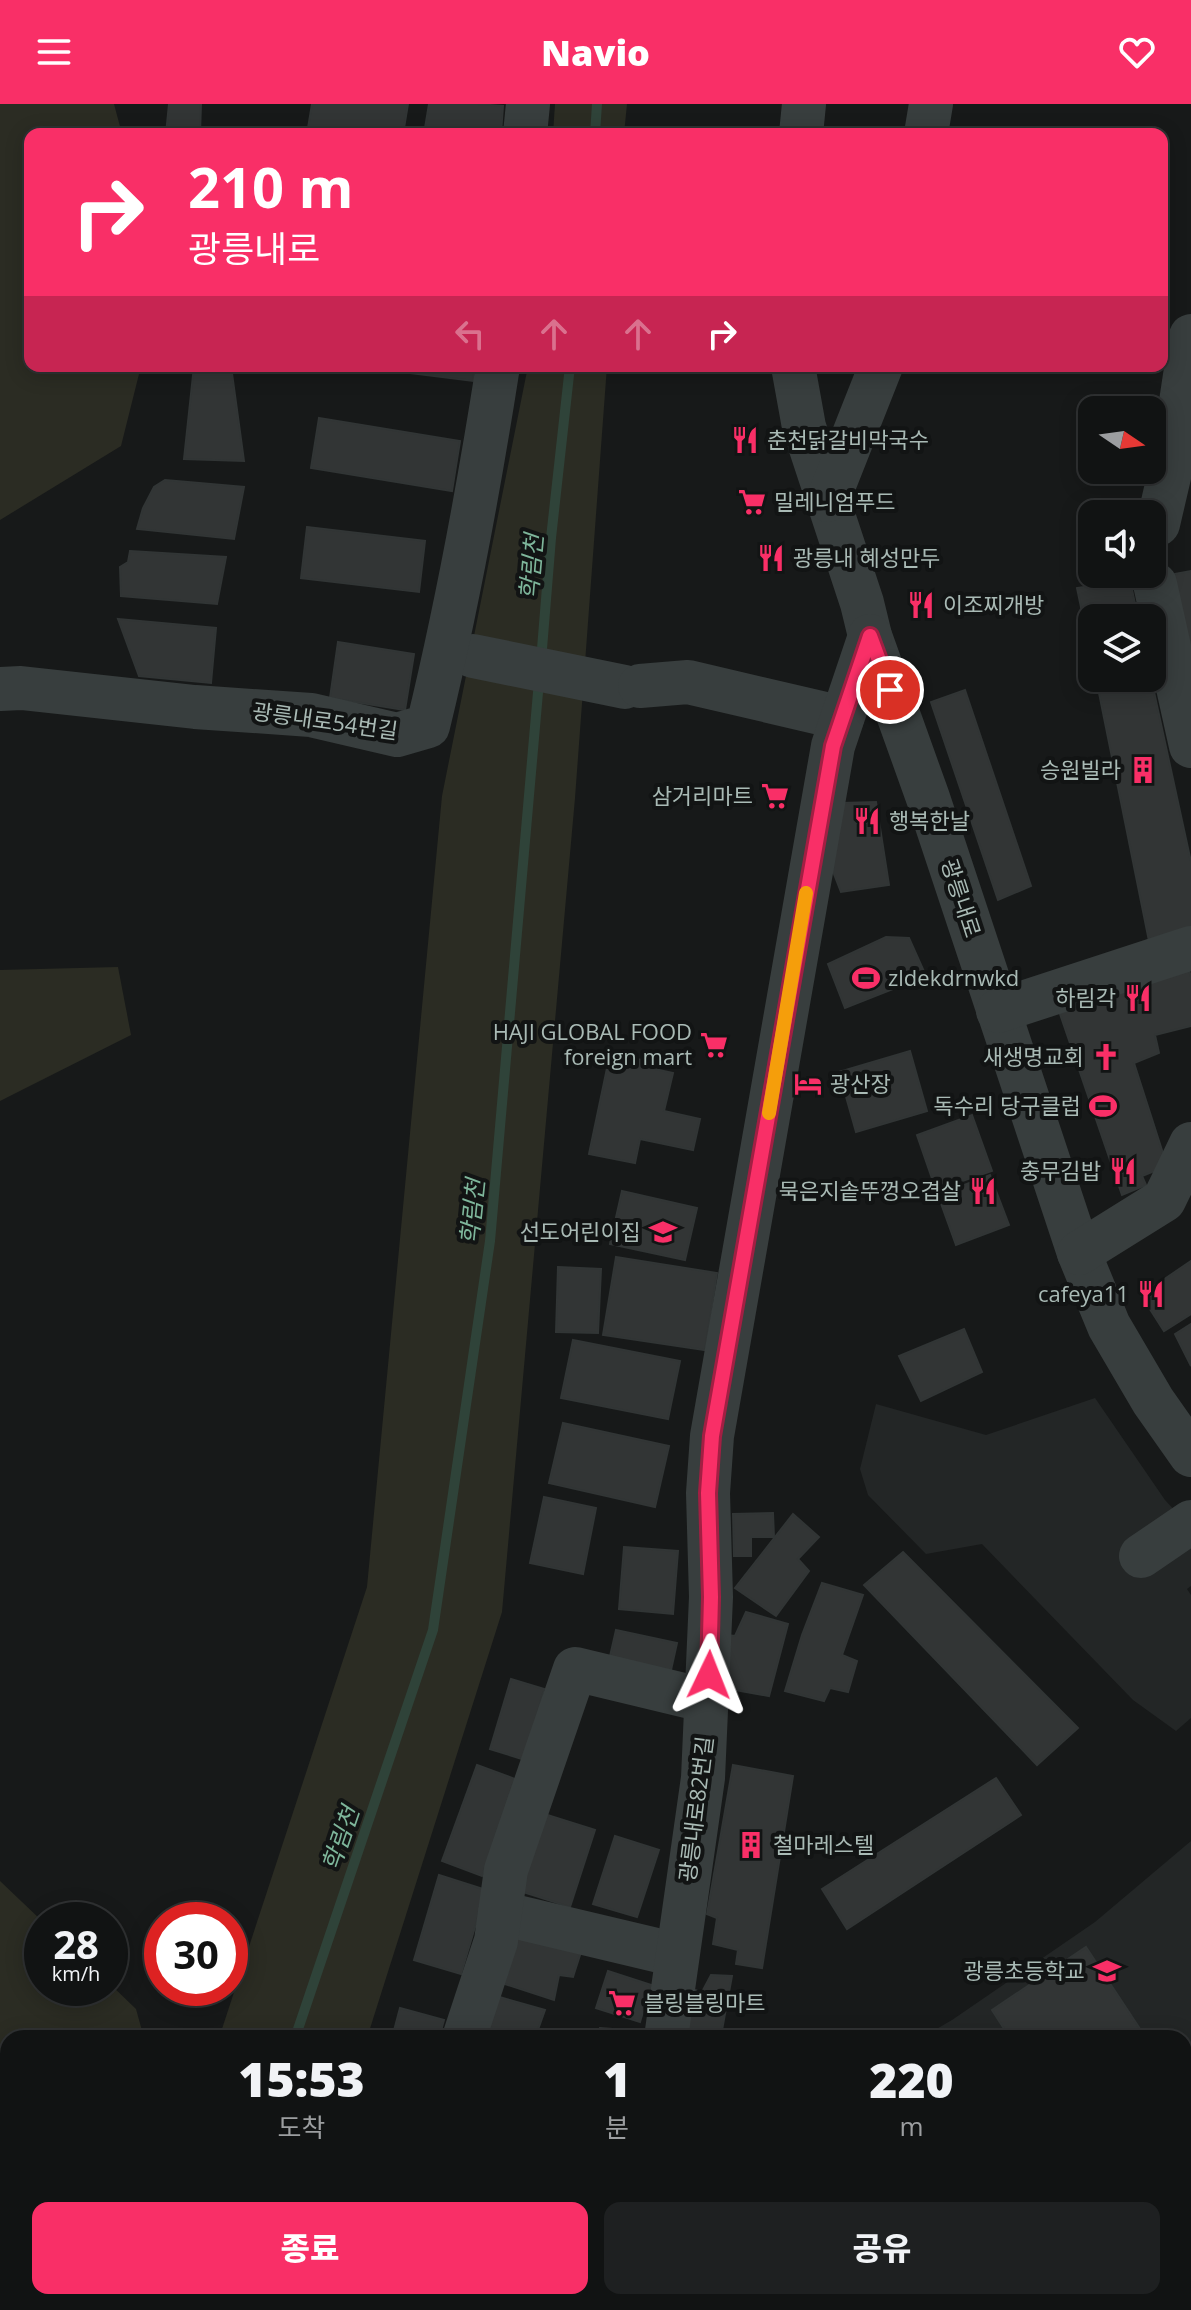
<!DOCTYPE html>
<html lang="ko">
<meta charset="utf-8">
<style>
body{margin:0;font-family:"Open Sans","Noto Sans KR",sans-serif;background:#1e2021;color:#f1f3f6;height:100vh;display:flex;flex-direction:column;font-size:30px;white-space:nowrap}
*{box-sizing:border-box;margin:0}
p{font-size:26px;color:#9c9ea0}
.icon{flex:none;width:44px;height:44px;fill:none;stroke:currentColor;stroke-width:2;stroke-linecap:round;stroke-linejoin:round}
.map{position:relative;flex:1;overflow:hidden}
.sheet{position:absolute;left:0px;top:1926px;width:1192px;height:280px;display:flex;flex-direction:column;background:#111313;border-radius:24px 24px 0 0;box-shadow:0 4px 20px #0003,0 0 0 2px #303233}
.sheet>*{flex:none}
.banner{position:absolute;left:24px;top:24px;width:1144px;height:244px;border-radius:16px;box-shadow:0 4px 20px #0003,0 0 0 2px #303233;background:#f92f67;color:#fff;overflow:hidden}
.needle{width:52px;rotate:103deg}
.fabs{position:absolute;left:1078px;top:292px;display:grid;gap:16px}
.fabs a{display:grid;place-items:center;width:88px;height:88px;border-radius:16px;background:#111313;box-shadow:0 4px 20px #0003,0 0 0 2px #303233;font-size:40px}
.speed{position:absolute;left:24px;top:1798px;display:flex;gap:16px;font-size:40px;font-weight:700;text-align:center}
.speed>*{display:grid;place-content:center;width:104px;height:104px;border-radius:50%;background:#111313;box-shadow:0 4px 20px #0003,0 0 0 2px #303233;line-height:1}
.speed small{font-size:20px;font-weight:400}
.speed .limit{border:12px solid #d22;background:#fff;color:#111}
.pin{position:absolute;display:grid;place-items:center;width:68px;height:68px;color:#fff;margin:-34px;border:4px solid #fff;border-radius:50%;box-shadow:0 2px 8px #0007}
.me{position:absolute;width:88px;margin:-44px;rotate:2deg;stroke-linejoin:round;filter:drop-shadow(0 0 6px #0008)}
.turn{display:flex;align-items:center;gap:28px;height:168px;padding:0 32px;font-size:36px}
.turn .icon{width:104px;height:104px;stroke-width:2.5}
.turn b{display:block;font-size:56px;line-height:68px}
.lanes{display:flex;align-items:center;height:76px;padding:0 32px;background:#0003;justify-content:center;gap:40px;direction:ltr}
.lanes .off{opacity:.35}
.eta{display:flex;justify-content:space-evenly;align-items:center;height:136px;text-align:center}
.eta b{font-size:48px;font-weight:800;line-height:56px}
.primary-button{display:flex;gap:16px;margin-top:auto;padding:16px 32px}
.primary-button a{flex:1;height:92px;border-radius:16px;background:#f92f67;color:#fff;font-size:32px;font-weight:800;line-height:92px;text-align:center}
.primary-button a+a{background:#1e2021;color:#f1f3f6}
header{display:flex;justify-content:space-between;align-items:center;height:104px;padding:0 32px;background:#f92f67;color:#fff;font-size:36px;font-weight:800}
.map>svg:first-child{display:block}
.built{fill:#232626}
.green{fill:#2b2c23}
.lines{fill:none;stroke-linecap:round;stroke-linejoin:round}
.stream{stroke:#2f4339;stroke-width:10}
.building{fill:#323535;stroke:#313535;stroke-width:2}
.minor{stroke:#383e3e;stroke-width:44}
.route-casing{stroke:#a21f43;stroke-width:20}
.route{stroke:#f92f67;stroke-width:14}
.slow{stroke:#f59e0b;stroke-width:14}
.labels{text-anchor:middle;stroke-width:8;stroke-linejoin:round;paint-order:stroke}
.poi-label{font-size:22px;fill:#a9bab5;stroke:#121414;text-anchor:end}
.street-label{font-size:22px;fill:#a9bab5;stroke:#121414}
.water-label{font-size:24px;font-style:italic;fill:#7eb69b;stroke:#121414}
</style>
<header><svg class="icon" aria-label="menu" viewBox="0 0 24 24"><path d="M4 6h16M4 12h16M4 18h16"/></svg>Navio<svg class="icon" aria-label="heart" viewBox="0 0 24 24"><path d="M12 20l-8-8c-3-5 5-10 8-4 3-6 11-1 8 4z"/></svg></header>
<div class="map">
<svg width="1191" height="2206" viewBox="0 0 1191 2206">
<rect width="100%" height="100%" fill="#171919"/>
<g class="built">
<polygon points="1095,1294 1165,1396 1191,1424 1191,1482 1187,1485 1191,1491 1191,1614 1176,1627 1133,1596 982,1440 926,1450 868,1391 860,1365 876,1300 986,1331"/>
<polygon points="1191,1737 1191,1998 1184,2023 1184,1934 921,1934 952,1916 1095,1818"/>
<polygon points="613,2198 1140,2198 1139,2206 610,2206"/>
</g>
<g class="green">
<polygon points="0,0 114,0 122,30 30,30 30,262 141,262 121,342 0,416"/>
<polygon points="555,0 627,0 624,30 553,30"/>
<polygon points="528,262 607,262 575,694 502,1508 367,1934 219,1934 367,1483 442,692"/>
<polygon points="118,863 131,931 0,997 0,866"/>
<polygon points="0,1777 42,1817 42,1884 110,1884 110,1880 136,1905 144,1934 8,1934 8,2198 87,2198 83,2206 0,2206"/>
<polygon points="114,2198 283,2198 280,2206 111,2206"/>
<polygon points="625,2198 711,2198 699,2206 621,2206"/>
<polygon points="725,2198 954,2198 960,2206 713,2206"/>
</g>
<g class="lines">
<g class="stream">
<polyline points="595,30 597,0"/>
<polyline points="541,557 551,434 570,262"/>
<polyline points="295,1934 433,1526 490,1137 539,577"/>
<polyline points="188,2206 191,2198"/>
</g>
</g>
<g class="building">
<polygon points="169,0 201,0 200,30 166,30"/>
<polygon points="312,0 408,0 403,30 307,30"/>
<polygon points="429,0 478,0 503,2 501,30 424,30"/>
<polygon points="194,262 231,262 244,357 184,355"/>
<polygon points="371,262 475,262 473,277 371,264"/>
<polygon points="319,314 460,337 452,387 311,364"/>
<polygon points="165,376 244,383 234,435 137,425 143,404 154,383"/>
<polygon points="307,423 425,437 419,488 301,474"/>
<polygon points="130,447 226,453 217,500 121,492 120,463 128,458"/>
<polygon points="1191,467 1191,569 1169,471"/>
<polygon points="1130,476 1138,514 1092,514 1092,556 1077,484"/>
<polygon points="118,515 216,524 211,579 139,572"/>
<polygon points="338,538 414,550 405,606 330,594"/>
<polygon points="1096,574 1151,574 1191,758 1191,826 1149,837"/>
<polygon points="965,586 1031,782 998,796 931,598"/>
<polygon points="876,698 889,781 841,788 834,770 834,734 842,699"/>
<polygon points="886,833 909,834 926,872 845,904 828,860"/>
<polygon points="1189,866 1191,873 1191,922 1155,931 1159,949 1134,959 1167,1062 1142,1072 1146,1081 1122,1091 1059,907"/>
<polygon points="910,947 927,1007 856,1028 839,968"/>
<polygon points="610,950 647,957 650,964 673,969 664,1007 700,1015 693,1046 640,1035 635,1059 589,1050"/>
<polygon points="972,1011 992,1067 936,1086 917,1031"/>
<polygon points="990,1071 1009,1121 956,1141 938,1091"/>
<polygon points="622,1087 697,1104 685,1156 610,1140"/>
<polygon points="616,1153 717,1169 705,1246 603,1231"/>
<polygon points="1191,1157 1191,1210 1164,1227 1141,1191"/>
<polygon points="558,1163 601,1165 598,1229 556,1228"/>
<polygon points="1191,1220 1191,1262 1175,1230"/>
<polygon points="964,1225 982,1268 921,1297 899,1252"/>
<polygon points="573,1236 680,1257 668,1315 561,1294"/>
<polygon points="563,1319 669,1342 655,1403 549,1379"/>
<polygon points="544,1393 596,1404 583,1470 530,1459"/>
<polygon points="773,1409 774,1433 751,1433 751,1452 734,1452 733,1410"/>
<polygon points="793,1410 819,1433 798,1455 809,1467 776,1512 735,1484"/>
<polygon points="624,1443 678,1447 673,1510 619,1505"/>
<polygon points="903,1448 1078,1624 1037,1661 864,1481"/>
<polygon points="822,1479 863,1491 842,1551 857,1557 848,1588 830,1584 824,1597 785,1587 802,1531"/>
<polygon points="746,1508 788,1520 769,1592 718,1583 728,1531 735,1532"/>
<polygon points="616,1526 677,1539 667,1584 606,1570"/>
<polygon points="511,1575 544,1585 525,1656 490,1645"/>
<polygon points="477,1661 515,1675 482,1772 442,1757"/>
<polygon points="733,1661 793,1672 762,1864 736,1860 738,1846 713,1840 717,1814 707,1810"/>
<polygon points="996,1674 1021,1711 847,1825 822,1785"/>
<polygon points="541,1709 595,1726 570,1803 517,1786"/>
<polygon points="615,1732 659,1746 637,1813 593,1800"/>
<polygon points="439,1771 486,1786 461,1870 414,1856"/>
<polygon points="517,1828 581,1848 573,1873 559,1871 554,1896 502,1879"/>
<polygon points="1086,1843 1146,1934 1010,1934 992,1906"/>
<polygon points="608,1867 651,1881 640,1918 596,1904"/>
<polygon points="711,1871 732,1872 722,1926 675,1933 680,1882 702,1888"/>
<polygon points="496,1892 545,1906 535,1934 485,1934"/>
<polygon points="400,1904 444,1916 439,1934 392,1934"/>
<polygon points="600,1924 637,1927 637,1934 599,1934"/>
<polygon points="405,2198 465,2198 467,2199 464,2206 402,2206"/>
<polygon points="503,2198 571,2198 567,2206 513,2206 501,2201"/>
</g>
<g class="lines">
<g class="minor">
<polyline points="525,30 528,0"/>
<polyline points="801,30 804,0"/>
<polyline points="926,30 931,0"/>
<polyline points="793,262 804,323 862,499 870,532 928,694 1079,1149 1109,1222 1153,1297 1191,1351"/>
<polyline points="828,396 881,262"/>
<polyline points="1158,420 1171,364 1191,232"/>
<polyline points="1155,480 1191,642"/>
<polyline points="473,552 625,583"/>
<polyline points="640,582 688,578 842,614"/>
<path d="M0,585L21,584L195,603L311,611L397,631L428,622C457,503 479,383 498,262"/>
<polyline points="998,907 1191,844"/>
<polyline points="1079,1149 1164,1096 1191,1040"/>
<polyline points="1141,1452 1191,1418"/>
<polyline points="500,1809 677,1851"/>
<polyline points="464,1934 496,1837 506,1766 575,1565 708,1597"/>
<polyline points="666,1934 703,1674 711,1493 708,1389 712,1332 833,642 870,532"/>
<polyline points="593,2206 597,2198"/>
</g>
</g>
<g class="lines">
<g class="route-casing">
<polyline id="route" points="709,1571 711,1493 708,1389 712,1332 833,642 870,532 890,586"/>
</g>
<use href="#route" class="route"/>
<polyline class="slow" points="769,1009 806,789"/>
</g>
<defs>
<g id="restaurant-bare" transform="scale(2.16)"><path d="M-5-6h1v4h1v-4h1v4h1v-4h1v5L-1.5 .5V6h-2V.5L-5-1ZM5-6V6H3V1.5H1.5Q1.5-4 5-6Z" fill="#f92f67" stroke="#121414" stroke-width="2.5" paint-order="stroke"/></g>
<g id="supermarket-bare" transform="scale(2.16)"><path d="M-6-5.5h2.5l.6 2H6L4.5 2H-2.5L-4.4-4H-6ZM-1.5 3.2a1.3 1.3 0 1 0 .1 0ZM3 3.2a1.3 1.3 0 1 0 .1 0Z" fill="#f92f67" stroke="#121414" stroke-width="2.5" paint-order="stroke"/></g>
<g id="building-bare" transform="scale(2.16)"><path d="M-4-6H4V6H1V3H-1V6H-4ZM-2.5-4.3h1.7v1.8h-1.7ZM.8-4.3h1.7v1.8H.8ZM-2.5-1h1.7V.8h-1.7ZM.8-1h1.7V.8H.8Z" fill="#f92f67" stroke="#121414" stroke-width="2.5" paint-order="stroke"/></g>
<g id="stadium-bare" transform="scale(2.16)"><path d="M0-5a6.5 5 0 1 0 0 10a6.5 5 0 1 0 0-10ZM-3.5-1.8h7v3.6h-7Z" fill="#f92f67" stroke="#121414" stroke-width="2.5" paint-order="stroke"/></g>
<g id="church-bare" transform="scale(2.16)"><path d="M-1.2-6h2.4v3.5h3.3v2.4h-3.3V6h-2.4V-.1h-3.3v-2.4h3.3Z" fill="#f92f67" stroke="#121414" stroke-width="2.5" paint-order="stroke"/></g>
<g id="hotel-bare" transform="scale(2.16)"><path d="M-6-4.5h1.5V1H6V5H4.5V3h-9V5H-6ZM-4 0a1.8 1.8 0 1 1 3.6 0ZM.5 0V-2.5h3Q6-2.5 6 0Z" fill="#f92f67" stroke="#121414" stroke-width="2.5" paint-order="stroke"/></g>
<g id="school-bare" transform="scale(2.16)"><path d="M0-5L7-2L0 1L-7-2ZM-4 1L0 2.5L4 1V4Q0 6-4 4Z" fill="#f92f67" stroke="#121414" stroke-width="2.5" paint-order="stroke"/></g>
</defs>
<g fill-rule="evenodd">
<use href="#restaurant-bare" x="745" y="336"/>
<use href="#supermarket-bare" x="752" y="398"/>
<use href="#restaurant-bare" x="771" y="454"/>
<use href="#restaurant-bare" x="921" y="501"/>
<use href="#building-bare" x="1143" y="666"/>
<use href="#supermarket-bare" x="775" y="692"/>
<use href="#restaurant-bare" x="867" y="717"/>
<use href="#stadium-bare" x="866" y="874"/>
<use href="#restaurant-bare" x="1138" y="894"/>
<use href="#supermarket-bare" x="714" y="941"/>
<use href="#church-bare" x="1106" y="953"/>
<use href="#hotel-bare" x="808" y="980"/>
<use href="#stadium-bare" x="1103" y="1002"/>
<use href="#restaurant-bare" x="1123" y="1067"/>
<use href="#restaurant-bare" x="983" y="1087"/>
<use href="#school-bare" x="663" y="1128"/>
<use href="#restaurant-bare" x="1151" y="1190"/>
<use href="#building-bare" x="751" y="1741"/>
<use href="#school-bare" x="1107" y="1867"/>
<use href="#supermarket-bare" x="622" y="1899"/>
</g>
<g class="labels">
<g class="poi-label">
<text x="767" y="344" text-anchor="start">춘천닭갈비막국수</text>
<text x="774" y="406" text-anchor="start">밀레니엄푸드</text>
<text x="793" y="462" text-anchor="start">광릉내 혜성만두</text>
<text x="943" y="509" text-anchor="start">이조찌개방</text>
<text x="1121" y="674">승원빌라</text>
<text x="753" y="700">삼거리마트</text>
<text x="889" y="725" text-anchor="start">행복한날</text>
<text x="888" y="882" text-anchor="start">zldekdrnwkd</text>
<text x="1116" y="902">하림각</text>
<text x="692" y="936">HAJI GLOBAL FOOD<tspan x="692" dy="25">foreign mart</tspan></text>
<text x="1084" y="961">새생명교회</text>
<text x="830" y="988" text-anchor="start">광산장</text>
<text x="1081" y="1010">독수리 당구클럽</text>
<text x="1101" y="1075">충무김밥</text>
<text x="961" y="1095">묵은지솥뚜껑오겹살</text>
<text x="641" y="1136">선도어린이집</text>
<text x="1129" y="1198">cafeya11</text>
<text x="773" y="1749" text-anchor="start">철마레스텔</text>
<text x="1085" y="1875">광릉초등학교</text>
<text x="644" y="1907" text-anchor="start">블링블링마트</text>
</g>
<g class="street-label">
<text transform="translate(325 617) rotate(8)" y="8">광릉내로54번길</text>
<text transform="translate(961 794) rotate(72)" y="8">광릉내로</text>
<text transform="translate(696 1705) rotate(-83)" y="8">광릉내로82번길</text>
</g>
<g class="water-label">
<text transform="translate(532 463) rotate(-85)" y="8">학림천</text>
<text transform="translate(473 1108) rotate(-84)" y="8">학림천</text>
<text transform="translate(341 1735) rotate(-71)" y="8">학림천</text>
</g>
</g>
</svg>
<div class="fabs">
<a><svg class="needle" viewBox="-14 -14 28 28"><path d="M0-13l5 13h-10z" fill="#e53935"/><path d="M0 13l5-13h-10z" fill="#9c9ea0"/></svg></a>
<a><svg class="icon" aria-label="sound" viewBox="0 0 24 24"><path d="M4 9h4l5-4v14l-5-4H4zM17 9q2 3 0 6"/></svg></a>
<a><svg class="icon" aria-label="layers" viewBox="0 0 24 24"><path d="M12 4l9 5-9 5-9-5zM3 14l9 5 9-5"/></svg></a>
</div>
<div class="speed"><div>28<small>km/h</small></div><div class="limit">30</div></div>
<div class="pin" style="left:890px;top:586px;background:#d93025"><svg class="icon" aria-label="arrive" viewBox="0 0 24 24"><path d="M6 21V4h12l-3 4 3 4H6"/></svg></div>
<svg class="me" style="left:709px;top:1571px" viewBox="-20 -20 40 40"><path d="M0-17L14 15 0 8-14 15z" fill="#f92f67" stroke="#fff" stroke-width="4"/></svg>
<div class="banner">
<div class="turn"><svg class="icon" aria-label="right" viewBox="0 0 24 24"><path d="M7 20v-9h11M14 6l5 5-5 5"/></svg><div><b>210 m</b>광릉내로</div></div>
<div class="lanes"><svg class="icon off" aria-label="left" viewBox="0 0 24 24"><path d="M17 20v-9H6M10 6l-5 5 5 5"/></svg><svg class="icon off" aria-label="ahead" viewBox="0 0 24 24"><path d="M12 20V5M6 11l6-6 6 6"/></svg><svg class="icon off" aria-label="ahead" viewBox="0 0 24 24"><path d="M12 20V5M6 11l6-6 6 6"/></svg><svg class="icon" aria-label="right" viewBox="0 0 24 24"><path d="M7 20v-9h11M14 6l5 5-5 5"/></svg></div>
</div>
<section class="sheet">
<div class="eta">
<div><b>15:53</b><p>도착</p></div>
<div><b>1</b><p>분</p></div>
<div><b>220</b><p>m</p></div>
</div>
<div class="primary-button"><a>종료</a><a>공유</a></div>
</section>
</div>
